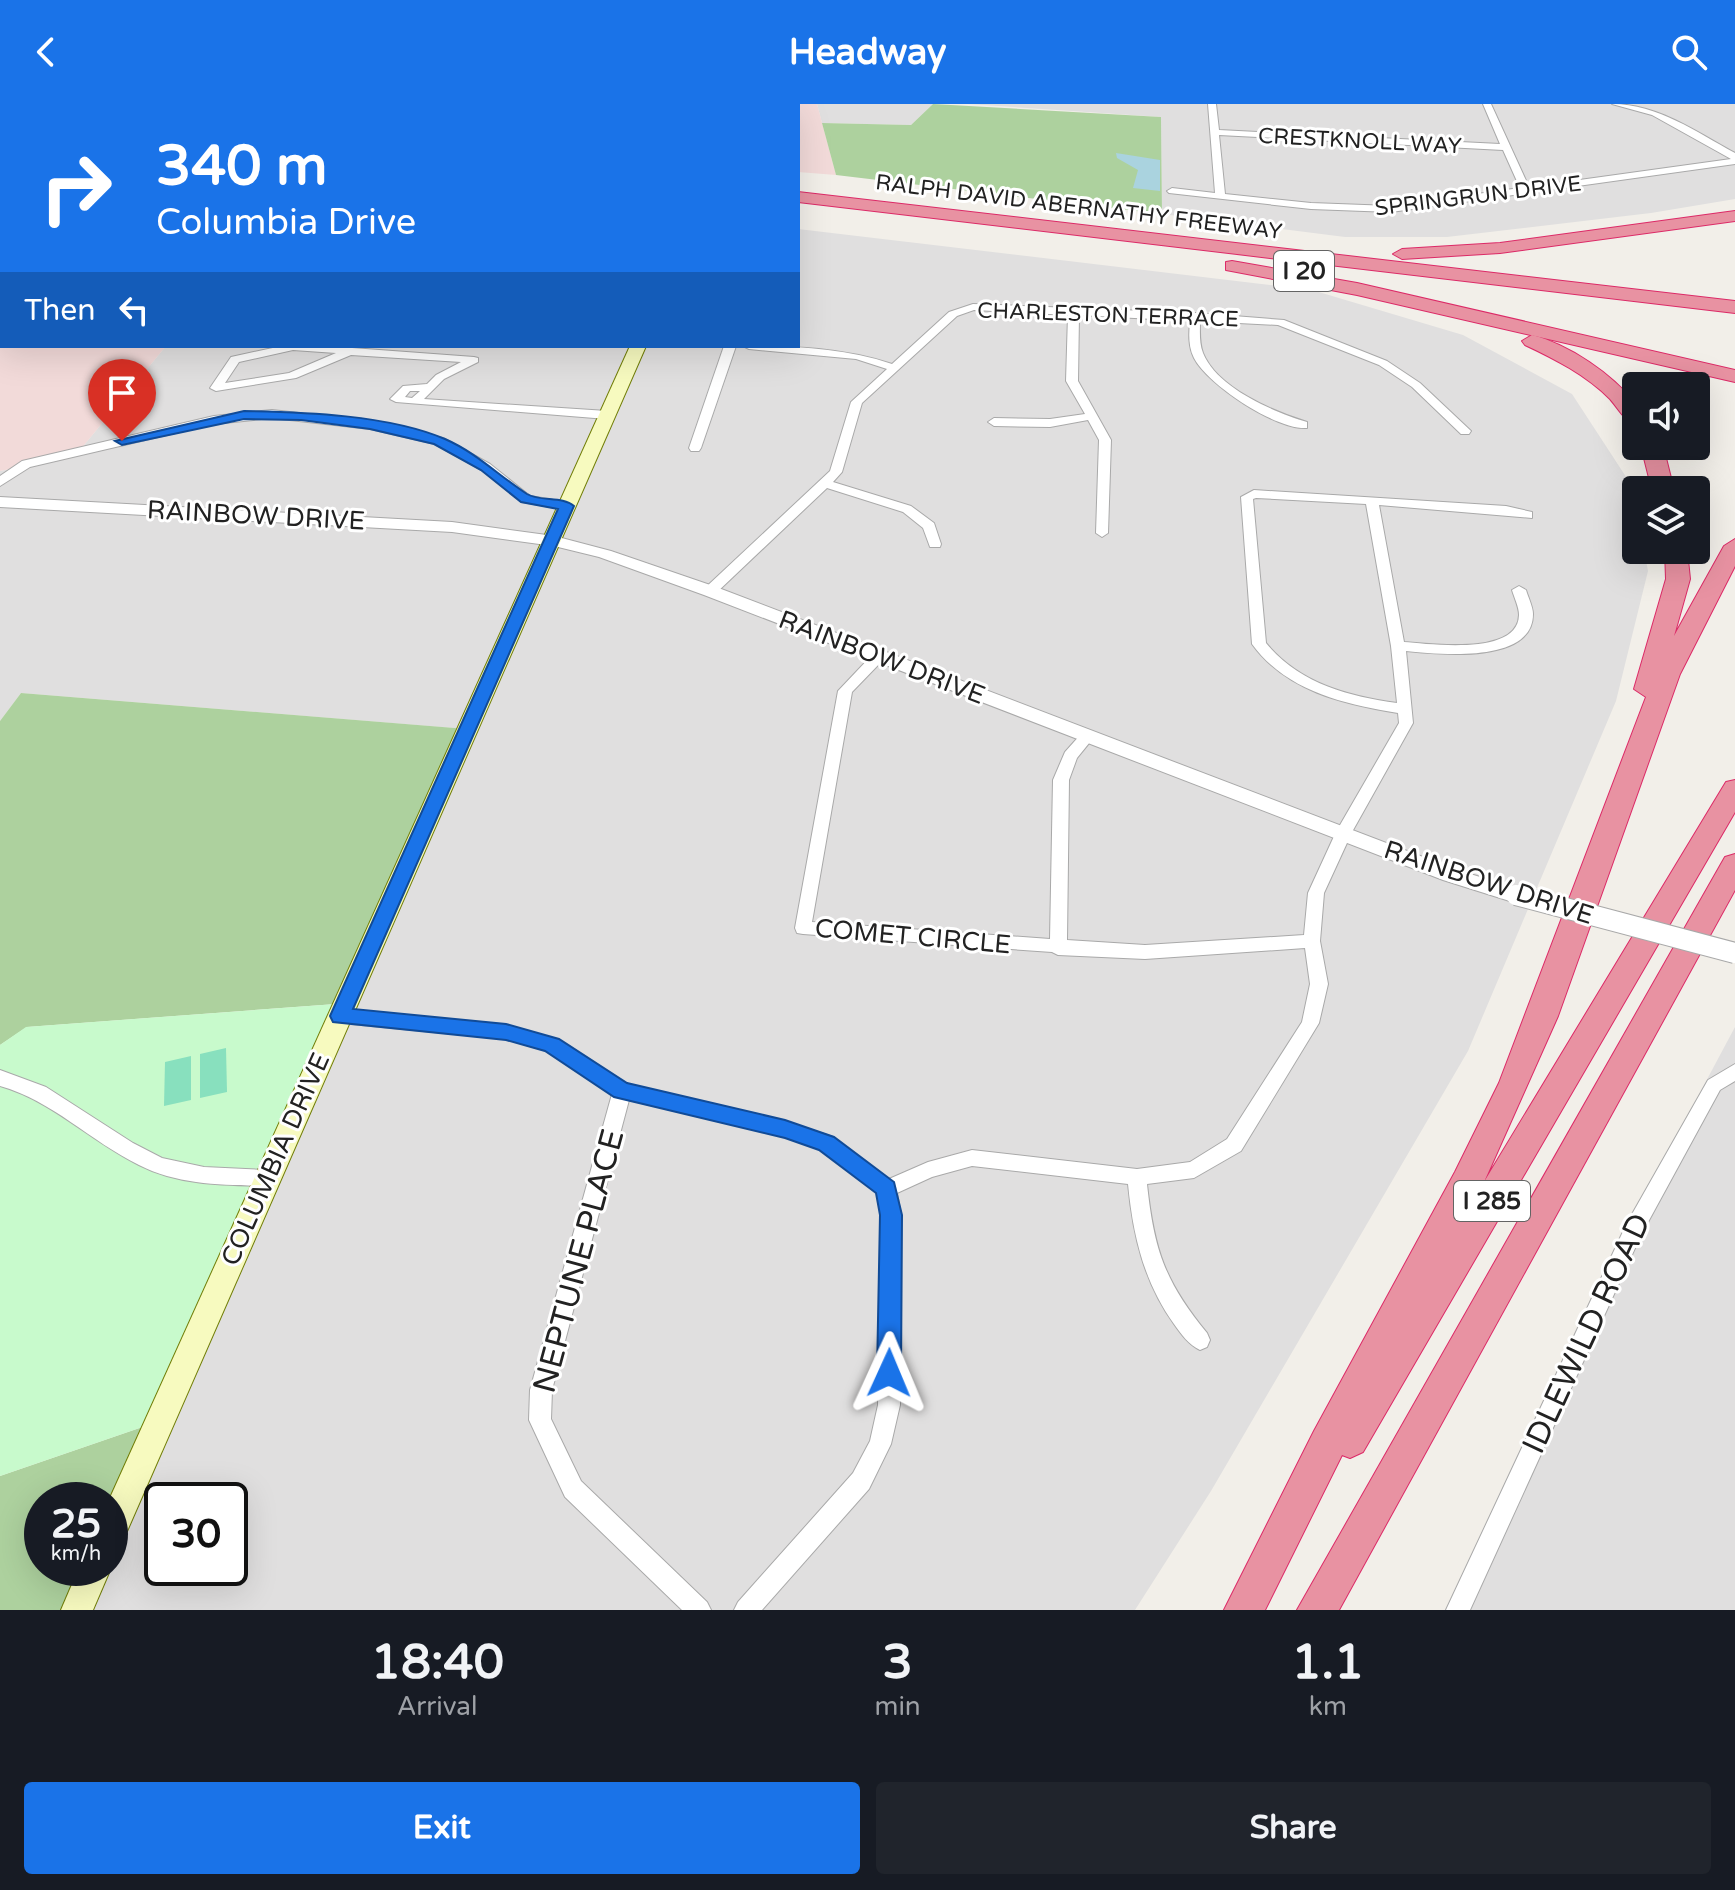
<!DOCTYPE html>
<style>
body{margin:0;font-family:"Varela Round",sans-serif;background:#20242c;color:#f1f3f6;height:100vh;display:flex;flex-direction:column;font-size:30px;white-space:nowrap}
*{box-sizing:border-box;margin:0}
p{font-size:26px;color:#9ea1a6}
.icon{flex:none;width:44px;height:44px;fill:none;stroke:currentColor;stroke-width:2;stroke-linecap:round;stroke-linejoin:round}
.map{position:relative;height:1506px;overflow:hidden}
.drawer{display:flex;flex-direction:column;background:#171b24;flex:1}
.drawer>*{flex:none}
.hud{position:absolute;left:0px;top:0px;width:800px;height:244px;box-shadow:0 8px 32px #0002;background:#1a73e8;color:#fff;overflow:hidden}
.controls{position:absolute;left:1622px;top:268px;display:grid;gap:16px}
.controls a{display:grid;place-items:center;width:88px;height:88px;border-radius:8px;background:#171b24;box-shadow:0 8px 32px #0002;font-size:40px}
.speed{position:absolute;left:24px;top:1378px;display:flex;gap:16px;font-size:40px;font-weight:700;text-align:center}
.speed>*{display:grid;place-content:center;width:104px;height:104px;border-radius:50%;background:#171b24;box-shadow:0 8px 32px #0002;line-height:1}
.speed small{font-size:20px;font-weight:400}
.speed .limit{border:4px solid #111;border-radius:12px;background:#fff;color:#111}
.pin{position:absolute;display:grid;place-items:center;width:68px;height:68px;color:#fff;margin:-82px -34px;border-radius:50% 50% 50% 0;rotate:-45deg;box-shadow:0 0 8px #0007}
.pin .icon{rotate:45deg}
.me{position:absolute;width:88px;margin:-44px;rotate:1deg;stroke-linejoin:round;filter:drop-shadow(0 0 6px #0008)}
.turn{display:flex;align-items:center;gap:28px;height:168px;padding:0 24px;font-size:36px}
.turn .icon{width:104px;height:104px;stroke-width:2.5}
.turn b{display:block;font-size:56px;line-height:68px}
.then{display:flex;align-items:center;height:76px;padding:0 24px;background:#0003;gap:16px;font-size:30px}
.eta{display:flex;justify-content:space-evenly;align-items:center;height:136px;text-align:center}
.eta b{font-size:48px;font-weight:700;line-height:56px}
.primary-button{display:flex;gap:16px;margin-top:auto;padding:16px 24px}
.primary-button a{flex:1;height:92px;border-radius:8px;background:#1a73e8;color:#fff;font-size:32px;font-weight:700;line-height:92px;text-align:center}
.primary-button a+a{background:#20242c;color:#f1f3f6}
header{display:flex;justify-content:space-between;align-items:center;height:104px;padding:0 24px;background:#1a73e8;color:#fff;font-size:36px;font-weight:700}
.map>svg:first-child{display:block}
.residential{fill:#e0dfdf;fill-rule:evenodd}
.commercial{fill:#f2dad9}
.forest{fill:#add19e}
.park{fill:#c8facc}
.pitch{fill:#88e0be}
.water{fill:#aad3df}
.lines{fill:none;stroke-linecap:round;stroke-linejoin:round}
.minor-casing{stroke:#a9a9a9;stroke-width:2}
.tertiary-casing{stroke:#a9a9a9;stroke-width:2}
.secondary-casing{stroke:#707d05;stroke-width:2}
.motorway-casing{stroke:#dc2a67;stroke-width:2}
.minor{fill:#fff;fill-rule:evenodd}
.tertiary{fill:#fff;fill-rule:evenodd}
.secondary{fill:#f7fabf;fill-rule:evenodd}
.motorway{fill:#e892a2;fill-rule:evenodd}
.tertiary-bridge-casing{stroke:#a9a9a9;stroke-width:22;stroke-linecap:butt}
.tertiary-bridge{stroke:#fff;stroke-width:20}
.route{fill:#1a73e8;stroke:#114b97;stroke-width:2}
.labels{text-anchor:middle;stroke-width:6;stroke-linejoin:round;paint-order:stroke}
.far-street-label{font-size:22px;fill:#222;stroke:#fff}
.shield{fill:#fff;stroke:#646464;stroke-width:2}
.shield-label{font-size:24px;font-weight:bold;fill:#222}
.street-label{font-size:26px;fill:#222;stroke:#fff}
.near-street-label{font-size:32px;fill:#222;stroke:#fff}
</style>
<header><svg class="icon" aria-label="back" viewBox="0 0 24 24"><path d="M15 5l-7 7 7 7"/></svg>Headway<svg class="icon" aria-label="search" viewBox="0 0 24 24"><circle cx="10" cy="10" r="6"/><path d="M15 15l6 6"/></svg></header>
<div class="map">
<svg width="1735" height="1506" viewBox="0 0 1735 1506">
<rect width="100%" height="100%" fill="#f2efe9"/>
<g class="residential">
<polygon points="0,0 388,0 2,2 0,29"/>
<polygon points="817,0 933,0 911,21 822,19"/>
<polygon points="968,0 1735,0 1735,95 1651,109 1447,133 1345,133 1162,110 1161,13"/>
<path d="M798,125L1312,186L1463,231L1572,290L1632,382L1636,446H1644L1648,467L1616,597L1468,947L1211,1387L1135,1506H74L110,1464V1425L466,625L21,589L0,617V367L75,352L166,242H798ZM162,1396H230V1464H162Z"/>
<polygon points="1735,923 1735,1506 1459,1506 1514,1396 1704,981"/>
</g>
<g class="commercial">
<polygon points="388,0 817,0 836,71 798,68 798,2"/>
<polygon points="0,82 2,242 166,242 75,352 0,367"/>
</g>
<g class="forest">
<polygon points="933,0 1161,13 1162,110 836,71 822,19 911,21"/>
<polygon points="21,589 467,625 336,900 27,923 0,941 0,617"/>
<polygon points="157,1318 110,1396 42,1396 42,1464 93,1464 74,1506 0,1506 0,1372"/>
</g>
<polygon class="park" points="336,900 157,1318 0,1372 0,941 26,923"/>
<g class="pitch">
<polygon points="226,944 227,988 200,994 200,950"/>
<polygon points="191,952 191,996 164,1002 165,958"/>
</g>
<polygon class="water" points="1116,49 1160,56 1160,87 1133,84 1138,66 1117,54"/>
<g class="lines">
<g class="minor-casing">
<g id="minor">
<path d="M1208,0H1216L1219,26L1500,40L1483,0H1491L1529,83L1731,55L1652,11L1612,0C1658,0 1696,28 1735,49V60L1391,108L1311,105L1169,89L1167,87L1172,84L1215,89ZM1219,31L1503,46L1520,84L1391,102L1311,99L1225,90Z"/>
<rect x="0" y="2" width="2" height="6"/>
<path d="M973,200L1195,209L1284,216L1387,257L1420,279L1471,327L1469,330H1461L1412,283L1379,261L1278,221L1200,217C1200,228 1199,239 1203,249C1217,284 1274,308 1307,318V324C1276,326 1208,281 1194,254C1188,242 1189,229 1190,217L1079,211L1078,277L1111,336L1108,429L1102,433L1096,429L1099,336L1088,316L1050,323L994,322L988,318L994,314L1050,315L1085,310L1066,277L1068,211L974,206L957,212L862,299L842,368L833,378L911,402L934,419L941,440L940,443H930L923,424L903,408L827,384L715,490H705V484L830,367L851,298L887,265L856,255L749,245L743,242C794,242 844,244 892,260L949,208Z"/>
<path d="M282,242H325L474,253L478,254V258L444,275L424,295L607,307L613,311L607,315L396,298L390,295L403,282L427,280L436,271L461,258L351,251L296,274L216,287L210,284L231,253ZM293,246L336,249L289,269L225,279L239,258ZM410,287H420L412,294L405,293Z"/>
<polygon points="724,242 736,242 701,344 699,347 691,347 689,344"/>
<polygon points="272,306 370,317 443,334 490,360 530,392 567,398 573,402 567,406 522,398 482,366 435,340 370,325 272,314 214,320 30,363 0,382 0,372 22,357 214,312"/>
<path d="M1254,386L1506,402L1532,408V414L1379,401L1404,538C1431,540 1518,552 1519,511C1519,503 1514,493 1512,486L1519,482L1526,486C1528,493 1533,503 1533,510C1533,561 1437,550 1406,547L1413,619L1352,728L1324,789L1320,837L1328,880L1319,919L1241,1047L1194,1074L1147,1080C1154,1146 1165,1178 1207,1229L1210,1236L1207,1243L1200,1246C1189,1241 1181,1230 1174,1220C1144,1178 1133,1132 1128,1080L972,1062L932,1073L897,1089L901,1111L900,1301L891,1340L869,1385L762,1506H734L738,1498L853,1369L870,1337L878,1301L881,1111L878,1089L820,1045L785,1033L629,996L552,1286L551,1315L581,1377L707,1498L711,1506H682L565,1393L529,1316L530,1286L612,990L547,947L506,935L340,919L334,917L331,912L334,907L340,905L506,921L552,934L627,980L785,1017L833,1033L889,1075L928,1058L972,1046L1137,1065L1190,1058L1227,1035L1302,918L1310,880L1305,844L1145,855L1058,851L1052,848L803,830L797,829L795,824L838,587L874,549H884L886,552L884,555L852,588L812,818L1050,835L1053,676L1065,648L1082,629L1087,628L1094,633L1077,654L1069,676L1067,836L1145,841L1304,831L1308,789L1336,728L1399,619L1398,609C1343,600 1286,587 1252,540L1241,393ZM1256,394L1366,400L1391,542L1397,599C1347,592 1299,579 1266,539L1253,395Z"/>
<polygon points="1735,960 1735,977 1720,986 1641,1131 1470,1506 1446,1506 1627,1119 1708,976"/>
<path d="M0,966L46,983L133,1039L162,1054L204,1063L266,1066L273,1068L276,1074L273,1080L266,1082C223,1081 178,1081 139,1061C90,1037 53,997 0,982Z"/>
</g>
</g>
<g class="tertiary-casing">
<polygon id="tertiary" points="0,393 452,418 554,432 611,447 716,483 1457,766 1523,786 1526,791 1523,796 1516,799 1443,776 704,491 599,453 554,442 452,428 0,403"/>
</g>
<g class="secondary-casing">
<g id="secondary">
<polygon points="740,0 752,0 739,2"/>
<polygon points="630,242 646,242 121,1441 110,1446 109,1396"/>
<polygon points="110,1462 111,1464 93,1506 61,1506 79,1464"/>
</g>
</g>
<g class="motorway-casing">
<g id="motorway">
<rect x="0" y="41" width="2" height="10"/>
<polygon points="798,88 1735,197 1735,209 798,98"/>
<polygon points="1735,107 1735,117 1500,149 1402,155 1393,150 1402,145 1500,139"/>
<polygon points="1232,157 1357,179 1735,266 1735,278 1357,191 1226,166 1226,158"/>
<path d="M1532,231C1570,241 1612,270 1636,300V320C1624,317 1618,304 1610,295C1586,271 1555,255 1525,241L1522,237Z"/>
<polygon points="1641,342 1663,342 1674,386 1652,386"/>
<polygon points="1735,435 1735,462 1680,570 1558,912 1484,1078 1726,678 1735,676 1735,708 1363,1348 1350,1354 1342,1351 1265,1506 1224,1506 1314,1327 1455,1068 1499,979 1646,593 1634,585 1666,475 1665,446 1687,446 1690,475 1674,532 1724,442"/>
<polygon points="1735,750 1735,786 1339,1506 1297,1506 1725,753"/>
</g>
</g>
<use href="#minor" class="minor"/>
<use href="#tertiary" class="tertiary"/>
<use href="#secondary" class="secondary"/>
<use href="#motorway" class="motorway"/>
<g class="tertiary-bridge-casing">
<polyline id="tertiary-bridge" points="1516,791 1735,849"/>
</g>
<use href="#tertiary-bridge" class="tertiary-bridge"/>
</g>
<path class="route" d="M244,307C304,308 389,311 445,335C477,349 499,372 527,390C541,398 562,392 574,402L353,905L506,920L559,935L627,979L785,1016L834,1033L894,1078L902,1111L901,1269L897,1277L889,1281L881,1277L877,1269L880,1111L876,1089L819,1046L785,1034L614,993L545,947L506,936L333,918L330,912L558,405L521,398L481,366L434,340L370,325L301,316L244,315L122,341L115,337Z"/>
<g class="labels">
<g class="far-street-label">
<text transform="translate(1360 36) rotate(3)" y="8">CRESTKNOLL WAY</text>
<text transform="translate(1478 91) rotate(-7)" y="8">SPRINGRUN DRIVE</text>
<text transform="translate(1079 102) rotate(7)" y="8">RALPH DAVID ABERNATHY FREEWAY</text>
<text transform="translate(1108 210) rotate(2)" y="8">CHARLESTON TERRACE</text>
</g>
<g class="shield">
<rect x="1274" y="147" width="60" height="40" rx="6"/>
<rect x="1454" y="1077" width="76" height="40" rx="6"/>
</g>
<g class="shield-label">
<text x="1304" y="175">I 20</text>
<text x="1492" y="1105">I 285</text>
</g>
<g class="street-label">
<text transform="translate(256 411) rotate(3)" y="9">RAINBOW DRIVE</text>
<text transform="translate(882 553) rotate(21)" y="9">RAINBOW DRIVE</text>
<text transform="translate(1489 778) rotate(18)" y="9">RAINBOW DRIVE</text>
<text transform="translate(913 832) rotate(5)" y="9">COMET CIRCLE</text>
<text transform="translate(275 1055) rotate(-66)" y="9">COLUMBIA DRIVE</text>
</g>
<g class="near-street-label">
<text transform="translate(578 1157) rotate(-75)" y="11">NEPTUNE PLACE</text>
<text transform="translate(1586 1229) rotate(-65)" y="11">IDLEWILD ROAD</text>
</g>
</g>
</svg>
<div class="controls">
<a><svg class="icon" aria-label="sound" viewBox="0 0 24 24"><path d="M4 9h4l5-4v14l-5-4H4zM17 9q2 3 0 6"/></svg></a>
<a><svg class="icon" aria-label="layers" viewBox="0 0 24 24"><path d="M12 4l9 5-9 5-9-5zM3 14l9 5 9-5"/></svg></a>
</div>
<div class="speed"><div>25<small>km/h</small></div><div class="limit">30</div></div>
<div class="pin" style="left:122px;top:337px;background:#d93025"><svg class="icon" aria-label="arrive" viewBox="0 0 24 24"><path d="M6 21V4h12l-3 4 3 4H6"/></svg></div>
<svg class="me" style="left:889px;top:1269px" viewBox="-20 -20 40 40"><path d="M0-17L14 15 0 8-14 15z" fill="#1a73e8" stroke="#fff" stroke-width="4"/></svg>
<div class="hud">
<div class="turn"><svg class="icon" aria-label="right" viewBox="0 0 24 24"><path d="M7 20v-9h11M14 6l5 5-5 5"/></svg><div><b>340 m</b>Columbia Drive</div></div>
<div class="then">Then<svg class="icon" aria-label="left" viewBox="0 0 24 24"><path d="M17 20v-9H6M10 6l-5 5 5 5"/></svg></div>
</div>
</div>
<section class="drawer">
<div class="eta">
<div><b>18:40</b><p>Arrival</p></div>
<div><b>3</b><p>min</p></div>
<div><b>1.1</b><p>km</p></div>
</div>
<div class="primary-button"><a>Exit</a><a>Share</a></div>
</section>
